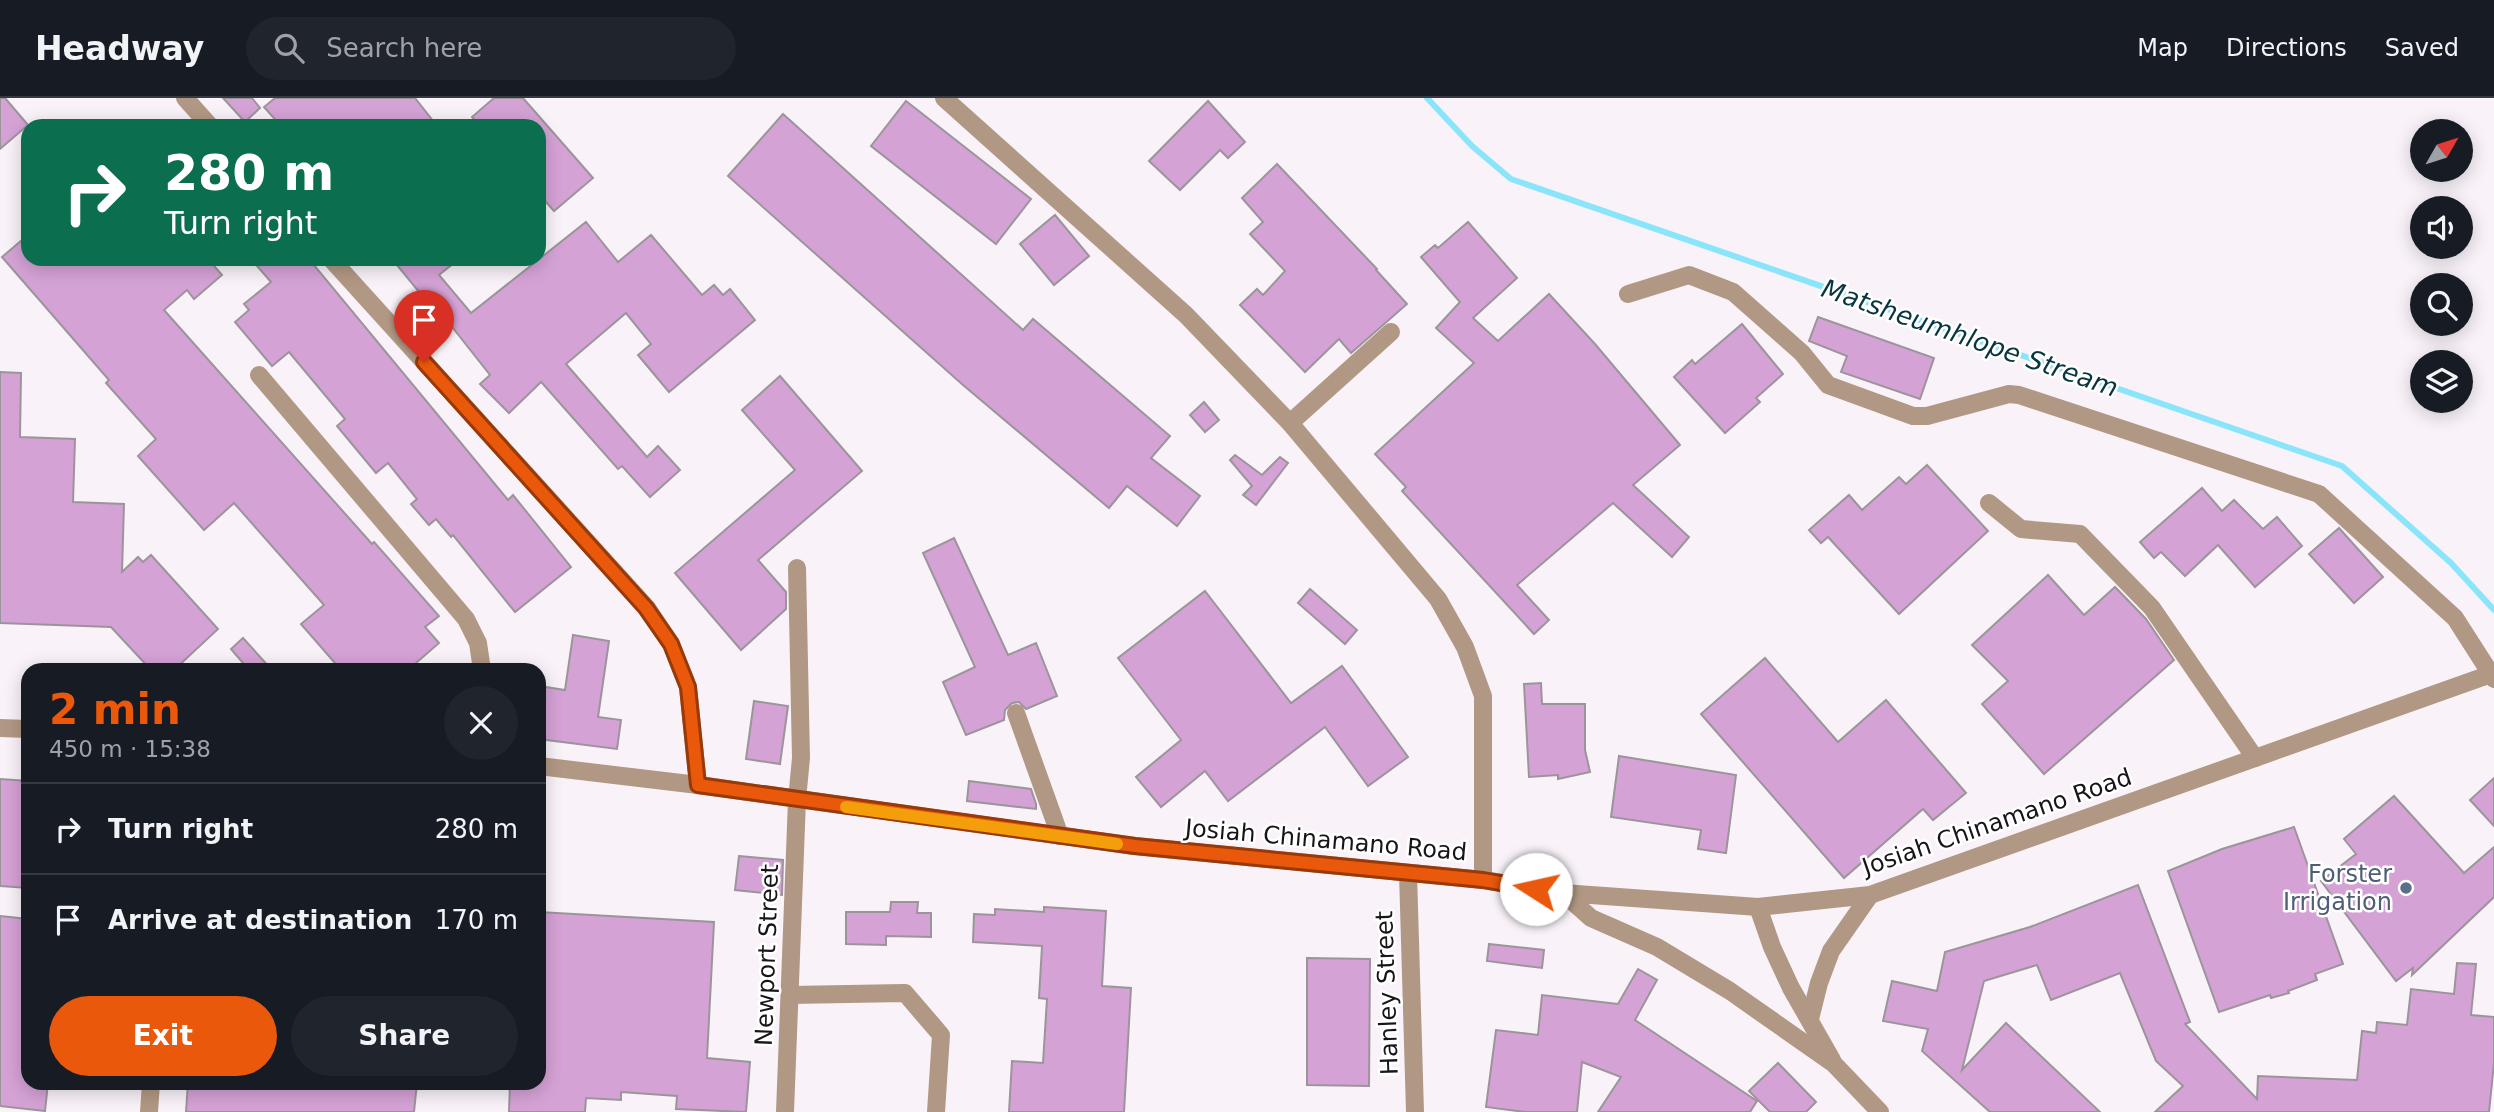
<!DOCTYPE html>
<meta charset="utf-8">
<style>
body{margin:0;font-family:"DejaVu Sans",sans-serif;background:#20242c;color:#f1f3f6;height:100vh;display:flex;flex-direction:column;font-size:26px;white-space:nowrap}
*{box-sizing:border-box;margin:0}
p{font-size:23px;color:#9ea1a6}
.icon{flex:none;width:38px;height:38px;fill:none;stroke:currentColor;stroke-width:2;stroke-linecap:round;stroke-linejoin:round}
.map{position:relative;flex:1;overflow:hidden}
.side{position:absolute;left:21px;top:565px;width:525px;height:427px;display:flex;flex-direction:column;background:#171b24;border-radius:21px;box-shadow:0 4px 18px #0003}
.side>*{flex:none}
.guide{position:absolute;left:21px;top:21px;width:525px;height:147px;border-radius:21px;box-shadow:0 4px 18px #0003;background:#0b6e4f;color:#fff;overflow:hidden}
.needle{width:46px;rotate:51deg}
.buttons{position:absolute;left:2410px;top:21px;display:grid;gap:14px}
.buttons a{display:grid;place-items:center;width:63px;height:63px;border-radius:50%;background:#171b24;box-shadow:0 4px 18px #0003;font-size:35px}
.pin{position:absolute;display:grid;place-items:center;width:60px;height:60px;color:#fff;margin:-72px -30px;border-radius:50% 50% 50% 0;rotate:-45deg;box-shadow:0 0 7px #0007}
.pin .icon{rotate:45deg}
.me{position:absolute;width:77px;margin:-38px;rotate:280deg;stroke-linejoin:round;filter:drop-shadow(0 0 5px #0008)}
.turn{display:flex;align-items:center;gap:24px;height:147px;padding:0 28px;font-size:32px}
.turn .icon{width:91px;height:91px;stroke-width:2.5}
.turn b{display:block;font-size:49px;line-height:60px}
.round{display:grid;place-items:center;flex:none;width:74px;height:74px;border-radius:37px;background:#20242c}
.overview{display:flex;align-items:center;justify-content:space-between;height:119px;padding:0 28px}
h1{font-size:42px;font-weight:800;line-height:52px;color:#ea580c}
.primary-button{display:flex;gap:14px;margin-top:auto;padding:14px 28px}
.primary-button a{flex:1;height:80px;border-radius:42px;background:#ea580c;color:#fff;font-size:28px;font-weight:800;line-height:80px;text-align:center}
.primary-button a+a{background:#20242c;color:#f1f3f6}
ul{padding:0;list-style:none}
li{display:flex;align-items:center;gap:21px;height:91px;padding:0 28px;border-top:2px solid #363941}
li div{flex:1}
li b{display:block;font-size:26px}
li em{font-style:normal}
header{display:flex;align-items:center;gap:42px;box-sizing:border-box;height:98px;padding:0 35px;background:#171b24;border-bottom:2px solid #363941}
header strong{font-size:33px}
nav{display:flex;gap:38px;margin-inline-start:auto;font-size:24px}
.search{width:490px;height:63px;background:#20242c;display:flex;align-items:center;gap:18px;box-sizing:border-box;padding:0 24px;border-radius:38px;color:#9ea1a6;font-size:26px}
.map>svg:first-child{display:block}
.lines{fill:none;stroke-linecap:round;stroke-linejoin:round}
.stream{stroke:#8be5fa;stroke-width:6}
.building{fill:#d5a2d5;stroke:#9b959b;stroke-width:2}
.minor{stroke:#b19884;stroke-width:18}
.route-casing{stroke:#983908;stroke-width:18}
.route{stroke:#ea580c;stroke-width:12}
.slow{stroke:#f59e0b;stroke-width:12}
.service-dot{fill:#5c6f8a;stroke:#fff;stroke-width:2.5}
.labels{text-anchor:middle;stroke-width:5;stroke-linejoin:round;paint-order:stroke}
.street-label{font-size:24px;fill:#171517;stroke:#fff}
.service-label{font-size:24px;fill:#4e5e75;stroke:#fff;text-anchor:end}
.water-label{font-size:26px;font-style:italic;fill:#09353e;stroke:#fff}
</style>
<header>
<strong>Headway</strong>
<div class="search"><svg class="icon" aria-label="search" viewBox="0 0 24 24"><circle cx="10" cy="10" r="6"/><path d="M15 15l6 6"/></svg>Search here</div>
<nav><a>Map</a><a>Directions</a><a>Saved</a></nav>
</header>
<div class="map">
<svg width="2494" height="1014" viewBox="0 0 2494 1014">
<rect width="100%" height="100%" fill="#f9f3f9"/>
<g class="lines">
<polyline class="stream" points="1427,0 1472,48 1511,81 2342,368 2451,465 2494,512"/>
</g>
<g class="building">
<polygon points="0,0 5,0 28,27 0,51"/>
<polygon points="223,0 252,0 260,10 245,24"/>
<polygon points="275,0 415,0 437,28 281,28 264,9"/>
<polygon points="494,0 523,0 593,80 554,113 539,96 539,28 480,28 472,19"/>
<polygon points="906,3 1031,101 996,146 871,48"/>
<polygon points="1208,3 1245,44 1228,60 1220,52 1180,92 1149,63"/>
<polygon points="783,16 1023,232 1033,221 1170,338 1151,360 1200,398 1177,428 1127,388 1109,410 963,287 728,78"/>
<polygon points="1277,66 1377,171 1376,172 1407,206 1351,255 1339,241 1305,274 1240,207 1257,191 1263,197 1285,173 1250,136 1263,124 1242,100"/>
<polygon points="1055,117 1089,158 1054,187 1020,146"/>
<polygon points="586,124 618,164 651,137 702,197 714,187 723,197 730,191 755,222 669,294 638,257 651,246 626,215 566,266 647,359 658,348 680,372 650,399 622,368 618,371 543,286 541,284 509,315 480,286 490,277 445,220 442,222 392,161 459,161 439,177 471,215"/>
<polygon points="1468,124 1517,180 1473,220 1498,243 1549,196 1595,246 1680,347 1633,387 1689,439 1672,459 1613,405 1517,487 1549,522 1534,536 1402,393 1406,389 1375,356 1474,265 1436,230 1460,204 1421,159 1435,147 1438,150"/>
<polygon points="28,137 28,161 208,161 222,177 194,201 187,192 164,212 372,446 374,444 439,518 425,529 439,545 408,572 341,572 301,526 324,507 234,405 204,432 138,358 156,341 106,285 109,282 2,159"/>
<polygon points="251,161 309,161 508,402 513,397 571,469 515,514 453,437 451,439 436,421 429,427 411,406 417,401 388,365 376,375 337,328 345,321 289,254 272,268 235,224 249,212 244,206 271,184"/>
<polygon points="1818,219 1934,260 1920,301 1841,274 1847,258 1809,243"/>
<polygon points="1742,226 1783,276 1756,300 1760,304 1725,335 1674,279 1692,262 1695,266"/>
<polygon points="0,274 21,275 20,339 75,341 73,404 124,406 122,474 138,459 143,464 151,457 218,531 174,572 151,572 111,529 0,525"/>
<polygon points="780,278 862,373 758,462 786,494 786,511 741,552 675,475 795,372 742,312"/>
<polygon points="1204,304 1219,322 1205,334 1190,317"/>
<polygon points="1235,357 1262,377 1280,359 1288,365 1256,407 1243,397 1252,388 1230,362"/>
<polygon points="1927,367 1988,433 1899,516 1828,439 1821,445 1809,432 1849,397 1862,412 1899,379 1906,386"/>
<polygon points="2202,390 2222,413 2234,402 2263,431 2277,419 2302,448 2255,489 2218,447 2185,478 2161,454 2154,460 2140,444"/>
<polygon points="2339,430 2383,479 2354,505 2309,456"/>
<polygon points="954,440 1008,557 1036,545 1057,598 1026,611 1019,604 1012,605 1005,612 1004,622 966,637 943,584 975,569 923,455"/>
<polygon points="2048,477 2084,517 2115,489 2146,521 2174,562 2044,676 1982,606 2008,583 1972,547"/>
<polygon points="1310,491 1357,532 1345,546 1298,505"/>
<polygon points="1205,493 1291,605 1342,568 1408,659 1368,688 1325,629 1228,703 1205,673 1161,709 1136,679 1181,642 1118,560"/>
<polygon points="573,537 609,543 598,619 621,622 617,651 539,641 539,588 565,592"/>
<polygon points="243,540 272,572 249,572 231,551"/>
<polygon points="1765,560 1838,644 1886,602 1966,695 1933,722 1923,711 1844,780 1701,616"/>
<polygon points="1541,585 1542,606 1585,606 1585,652 1590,674 1558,681 1558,677 1529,679 1524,586"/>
<polygon points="754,603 788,608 780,666 746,661"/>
<polygon points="1619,658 1736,677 1726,755 1698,751 1701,732 1611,719"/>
<polygon points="2494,680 2494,728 2470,702"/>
<polygon points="0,681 28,683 28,790 0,788"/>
<polygon points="969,683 1031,691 1036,706 1036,711 967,703"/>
<polygon points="2394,698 2464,775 2494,749 2494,799 2412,877 2413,870 2396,883 2321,783 2356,756 2344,741"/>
<polygon points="2294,729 2343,866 2315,876 2317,882 2288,893 2289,895 2271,900 2270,897 2219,914 2168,773 2222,751"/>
<polygon points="739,758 783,762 782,797 735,792"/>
<polygon points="2138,787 2190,924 2185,926 2257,1001 2258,978 2357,982 2362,933 2376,935 2377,924 2407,927 2411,891 2454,896 2457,865 2476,866 2471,917 2494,919 2494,965 2489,1014 2155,1014 2183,988 2156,963 2120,875 2051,902 2037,867 1984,883 1962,972 2006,925 2100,1014 1990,1014 1922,953 1928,931 1883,923 1892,883 1937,893 1945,854 2030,829"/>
<polygon points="891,804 918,804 917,815 931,815 931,839 886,838 886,847 846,846 846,814 890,814"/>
<polygon points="1044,809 1106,813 1102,888 1131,890 1124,1014 1009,1014 1012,963 1043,965 1047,901 1039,900 1042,848 973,844 974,816 995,817 995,811 1044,814"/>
<polygon points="539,814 714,824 707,960 750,964 746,1014 676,1011 677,998 621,994 621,1002 586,1000 585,1014 509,1014 510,985 539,985"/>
<polygon points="0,818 28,821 28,985 48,985 45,1013 0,1008"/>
<polygon points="1489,846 1544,852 1542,870 1487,863"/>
<polygon points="1307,860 1370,861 1369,988 1307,987"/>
<polygon points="1638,871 1657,882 1635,922 1757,1003 1750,1014 1598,1014 1621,979 1582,964 1577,1014 1525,1014 1486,1009 1496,932 1538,937 1542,897 1618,906"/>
<polygon points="1778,965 1816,1004 1806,1014 1770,1014 1749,993"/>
<polygon points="188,985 417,985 414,1014 186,1014"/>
</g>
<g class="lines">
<g class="minor">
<polyline points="185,0 210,28"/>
<polyline points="944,0 1186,217 1290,325 1438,501 1465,549 1483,598 1483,782"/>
<polyline points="331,161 647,510 671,546 688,589 698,687"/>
<polyline points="1628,196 1689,177 1733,194 1802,255 1828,287 1913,318 1927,318 2009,296 2019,297 2319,396 2455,520 2494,581"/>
<polyline points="259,277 466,521 478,545 482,572"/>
<polyline points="1290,325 1391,234"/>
<polyline points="1989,405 2021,431 2080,436 2152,510 2255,660"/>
<polyline points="1016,615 1060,738"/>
<polyline points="0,630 28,631"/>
<polyline points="539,668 698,687 1134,748 1483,782 1563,795 1758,809 1870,797 2494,575"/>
<polyline points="1408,775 1415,1014"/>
<polyline points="1563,795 1591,820 1657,849 1730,893 1834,966 1880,1014"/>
<polyline points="1758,809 1772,849 1791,890 1832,962"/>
<polyline points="790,897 905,895 941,937 936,1014"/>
<polyline points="1810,921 1819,885 1831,853 1870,797"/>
<polyline points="149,1014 151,985"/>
<polyline points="785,1014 797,702 801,660 797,470"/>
</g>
</g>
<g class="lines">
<g class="route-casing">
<polyline id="route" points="424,264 646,510 671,546 688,589 698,687 1135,748 1483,782 1536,791"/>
</g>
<use href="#route" class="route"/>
<polyline class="slow" points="846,709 1117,746"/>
</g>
<circle class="service-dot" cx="2406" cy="790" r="7"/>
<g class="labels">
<g class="street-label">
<text transform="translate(1997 724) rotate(-19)" y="8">Josiah Chinamano Road</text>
<text transform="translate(1326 742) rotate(5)" y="8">Josiah Chinamano Road</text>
<text transform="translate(767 857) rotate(-88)" y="8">Newport Street</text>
<text transform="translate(1387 895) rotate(-92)" y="8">Hanley Street</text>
</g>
<g class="service-label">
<text x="2392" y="784">Forster<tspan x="2392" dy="28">Irrigation</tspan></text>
</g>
<g class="water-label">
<text transform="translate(1970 240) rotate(19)" y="9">Matsheumhlope Stream</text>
</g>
</g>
</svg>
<div class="buttons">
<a><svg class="needle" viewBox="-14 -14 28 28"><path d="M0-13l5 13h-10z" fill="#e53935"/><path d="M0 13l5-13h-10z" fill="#9ea1a6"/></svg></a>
<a><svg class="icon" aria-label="sound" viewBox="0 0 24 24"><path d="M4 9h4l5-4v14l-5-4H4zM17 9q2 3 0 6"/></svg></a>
<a><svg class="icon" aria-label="search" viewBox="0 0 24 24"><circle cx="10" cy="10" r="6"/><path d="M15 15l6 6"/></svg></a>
<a><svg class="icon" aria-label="layers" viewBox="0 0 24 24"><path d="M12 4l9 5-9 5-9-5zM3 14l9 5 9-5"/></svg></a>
</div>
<div class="pin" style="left:424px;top:264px;background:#d93025"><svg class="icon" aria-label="arrive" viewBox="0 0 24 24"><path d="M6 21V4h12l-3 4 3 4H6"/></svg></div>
<svg class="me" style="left:1536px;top:791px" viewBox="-20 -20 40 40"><circle r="19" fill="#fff"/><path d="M0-13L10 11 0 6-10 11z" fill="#ea580c"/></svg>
<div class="guide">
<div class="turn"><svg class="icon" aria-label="right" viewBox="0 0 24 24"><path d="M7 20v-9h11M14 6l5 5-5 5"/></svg><div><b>280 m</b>Turn right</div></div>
</div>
<section class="side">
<div class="overview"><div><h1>2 min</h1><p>450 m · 15:38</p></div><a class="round"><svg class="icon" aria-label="close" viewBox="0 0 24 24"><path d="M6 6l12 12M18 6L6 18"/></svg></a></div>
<ul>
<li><svg class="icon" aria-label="right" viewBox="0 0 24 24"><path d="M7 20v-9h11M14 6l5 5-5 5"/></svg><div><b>Turn right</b></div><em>280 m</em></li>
<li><svg class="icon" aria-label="arrive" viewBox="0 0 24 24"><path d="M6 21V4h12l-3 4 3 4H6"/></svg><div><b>Arrive at destination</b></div><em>170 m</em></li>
</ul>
<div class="primary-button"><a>Exit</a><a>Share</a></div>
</section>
</div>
